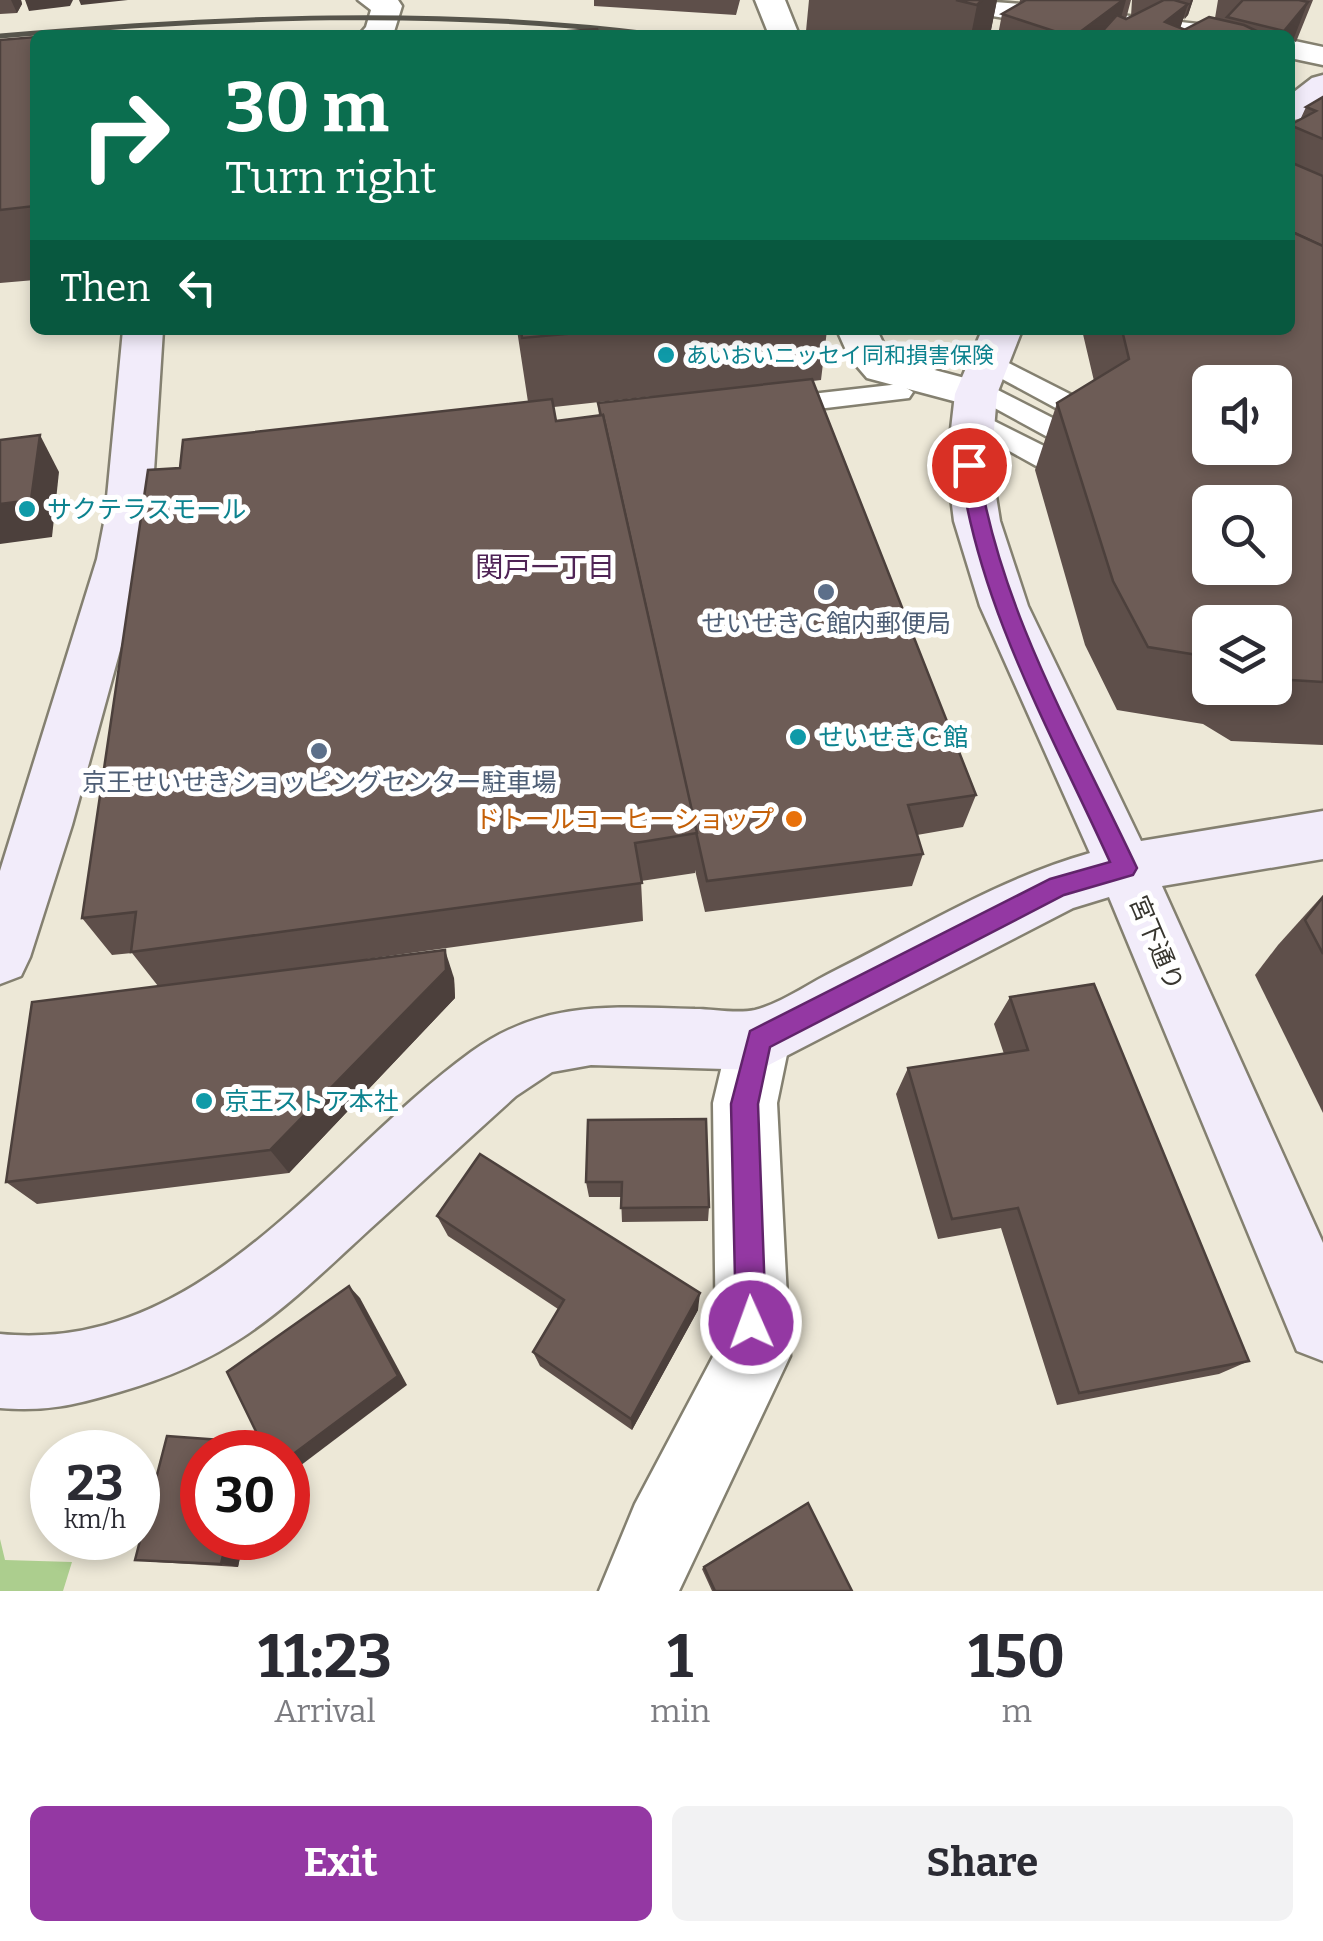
<!DOCTYPE html>
<meta charset="utf-8">
<style>
body{margin:0;font-family:Bitter,"Noto Sans JP",serif;background:#f2f2f3;color:#2b2b33;height:100vh;display:flex;flex-direction:column;font-size:38px;white-space:nowrap}
*{box-sizing:border-box;margin:0}
p{font-size:32px;color:#7c7c81}
.icon{flex:none;width:55px;height:55px;fill:none;stroke:currentColor;stroke-width:2;stroke-linecap:round;stroke-linejoin:round}
.map{position:relative;height:1591px;overflow:hidden}
.details{display:flex;flex-direction:column;background:#fff;flex:1}
.details>*{flex:none}
.banner{position:absolute;left:30px;top:30px;width:1265px;height:305px;border-radius:15px;box-shadow:0 5px 15px #0003;background:#0b6e4f;color:#fff;overflow:hidden}
.controls{position:absolute;left:1192px;top:365px;display:grid;gap:20px}
.controls a{display:grid;place-items:center;width:100px;height:100px;border-radius:15px;background:#fff;box-shadow:0 5px 15px #0003;font-size:50px}
.speed{position:absolute;left:30px;top:1430px;display:flex;gap:20px;font-size:50px;font-weight:700;text-align:center}
.speed>*{display:grid;place-content:center;width:130px;height:130px;border-radius:50%;background:#fff;box-shadow:0 5px 15px #0003;line-height:1}
.speed small{font-size:25px;font-weight:400}
.speed .limit{border:15px solid #d22;background:#fff;color:#111}
.pin{position:absolute;display:grid;place-items:center;width:85px;height:85px;color:#fff;margin:-42px;border:5px solid #fff;border-radius:50%;box-shadow:0 2px 10px #0007}
.me{position:absolute;width:110px;margin:-55px;rotate:358deg;stroke-linejoin:round;filter:drop-shadow(0 0 8px #0008)}
.turn{display:flex;align-items:center;gap:35px;height:210px;padding:0 30px;font-size:45px}
.turn .icon{width:130px;height:130px;stroke-width:2.5}
.turn b{display:block;font-size:70px;line-height:85px}
.then{display:flex;align-items:center;height:95px;padding:0 30px;background:#0003;gap:20px;font-size:38px}
.eta{display:flex;justify-content:space-evenly;align-items:center;height:170px;text-align:center}
.eta b{font-size:60px;font-weight:700;line-height:70px}
.primary-button{display:flex;gap:20px;margin-top:auto;padding:20px 30px}
.primary-button a{flex:1;height:115px;border-radius:15px;background:#9438a3;color:#fff;font-size:40px;font-weight:700;line-height:115px;text-align:center}
.primary-button a+a{background:#f2f2f3;color:#2b2b33}
.map>svg:first-child{display:block}
.green{fill:#acce8e}
.lines{fill:none;stroke-linecap:round;stroke-linejoin:round}
.lane-casing{stroke:#848070;stroke-width:5}
.street-casing{stroke:#848070;stroke-width:5}
.secondary-casing{stroke:#848070;stroke-width:5}
.lane{fill:#fff;fill-rule:evenodd}
.street{fill:#fff;fill-rule:evenodd}
.secondary{fill:#f2ecfa;fill-rule:evenodd}
.rail{stroke:#57554c;stroke-width:5}
.wall{fill:#5e4f4a;fill-rule:evenodd}
.shaded-wall{fill:#4c403c}
.building{fill:#6d5c56;stroke:#4c403c;stroke-width:2.5;fill-rule:evenodd}
.route{fill:#9438a3;stroke:#60246a;stroke-width:2.5}
.culture-dot{fill:#0f9aa8;stroke:#fff;stroke-width:4}
.service-dot{fill:#5c6f8a;stroke:#fff;stroke-width:4}
.food-dot{fill:#e8710a;stroke:#fff;stroke-width:4}
.labels{text-anchor:middle;stroke-width:10;stroke-linejoin:round;paint-order:stroke}
.far-culture-label{font-size:22px;fill:#0d838f;stroke:#fff;text-anchor:start}
.culture-label{font-size:25px;fill:#0d838f;stroke:#fff;text-anchor:start}
.service-label{font-size:25px;fill:#4e5e75;stroke:#fff}
.food-label{font-size:25px;fill:#c56008;stroke:#fff;text-anchor:end}
.street-label{font-size:25px;fill:#37352e;stroke:#fff}
.neighbourhood-label{font-size:28px;fill:#4f2356;stroke:#fff}
</style>
<div class="map">
<svg width="1323" height="1591" viewBox="0 0 1323 1591">
<rect width="100%" height="100%" fill="#ede8d7"/>
<polygon class="green" points="0,1539 5,1560 72,1562 63,1591 0,1591"/>
<g class="lines">
<g class="lane-casing">
<g id="lane">
<polygon points="987,352 1111,415 1115,421 1111,427 1091,427 978,366 974,360"/>
<polygon points="978,380 1088,436 1092,442 1088,448 1068,448 969,394 965,388"/>
<polygon points="900,384 913,392 909,398 776,414 763,406 776,398"/>
<polygon points="972,410 1060,454 1064,461 1060,468 1040,468 962,425 958,419 962,413"/>
</g>
</g>
<g class="street-casing">
<g id="street">
<polygon points="358,0 398,0 402,6 393,35 359,35 366,27 371,10"/>
<polygon points="755,0 785,0 799,35 769,35"/>
<path d="M935,0C1030,0 1123,17 1217,26L1228,29L1232,35L1096,33L950,9L940,6Z"/>
<polygon points="1290,40 1323,47 1323,65 1290,58"/>
<polygon points="837,330 877,330 887,351 897,360 991,385 997,394 991,403 976,407 867,378 849,357"/>
<polygon points="759,1010 781,1019 790,1040 777,1103 790,1356 679,1591 599,1591 635,1504 716,1351 713,1103 728,1040 737,1019"/>
</g>
</g>
<g class="secondary-casing">
<g id="secondary">
<polygon points="1323,75 1323,101 1302,118 1290,121 1290,95 1312,78"/>
<polygon points="123,330 163,330 151,518 145,559 72,825 30,957 21,976 0,984 0,871 97,559 105,518"/>
<path d="M982,330H1022L997,394L991,465L1000,521L1028,606L1141,841L1323,811V859L1162,886L1323,1243V1361L1297,1351L1109,897L1073,908L759,1070L591,1065L552,1072L516,1096C467,1140 419,1185 370,1229C282,1310 237,1358 119,1392C75,1405 46,1412 0,1408V1334C204,1354 324,1159 471,1052C543,1000 610,1007 695,1009C713,1009 737,1014 755,1010C782,1003 811,982 836,970C918,929 1001,878 1090,853L980,606L954,521L947,465L955,394Z"/>
</g>
</g>
<use href="#lane" class="lane"/>
<use href="#street" class="street"/>
<use href="#secondary" class="secondary"/>
<path class="rail" d="M0,36C221,17 438,7 658,35"/>
</g>
<g class="wall">
<polygon points="0,0 21,0 22,4 17,13 0,14"/>
<polygon points="594,0 740,0 736,15 594,6"/>
<polygon points="809,0 997,0 990,35 821,35 806,31"/>
<polygon points="1020,0 1131,0 1126,19 1131,16 1132,0 1193,0 1188,15 1183,19 1180,28 1184,30 1215,18 1218,0 1313,0 1296,42 1293,41 1290,48 1290,35 998,35 1002,14 1019,4"/>
<polygon points="35,37 35,280 0,283 0,40"/>
<path d="M1323,97V745L1231,741L1203,724L1117,710L1085,645L1035,470L1057,403L1094,381L1082,330H1290V126L1300,120L1306,107ZM1210,622H1275V688H1210Z"/>
<path d="M517,330H827L821,380L813,381L976,795L963,827L917,835L923,854L912,886L705,912L695,870V873L641,881L643,921L367,959L454,978L455,998L289,1173L37,1204L6,1182L158,986L132,953L112,955L82,918L180,468L528,402ZM654,396L598,403L599,416L556,421L554,407Z"/>
<polygon points="1323,895 1323,1113 1255,975 1278,945"/>
<polygon points="1010,997 1249,1361 1219,1374 1057,1405 1001,1228 938,1239 896,1094 908,1068 1004,1054 994,1024"/>
<polygon points="588,1120 709,1207 708,1221 622,1222 621,1197 589,1197 586,1182"/>
<polygon points="437,1216 698,1310 632,1430 540,1366 533,1352 558,1309 448,1236"/>
<polygon points="167,1436 247,1442 263,1449 262,1452 202,1452 202,1538 244,1538 238,1567 156,1562 135,1560"/>
<polygon points="704,1567 852,1591 712,1591 702,1569"/>
</g>
<g class="shaded-wall">
<polygon points="11,0 21,0 22,4 17,13"/>
<polygon points="25,0 73,0 70,6 29,11"/>
<polygon points="79,0 128,0 81,5"/>
<polygon points="982,0 997,0 990,35 971,35 977,5"/>
<polygon points="1123,0 1126,0 1116,35 1076,35"/>
<polygon points="1191,0 1193,0 1188,15 1184,20"/>
<polygon points="1308,2 1290,48 1290,35 1282,35 1284,31"/>
<polygon points="1188,4 1178,35 1165,22"/>
<polygon points="40,435 59,472 52,537 0,544 0,504"/>
<polygon points="445,950 454,978 455,998 289,1173 270,1150"/>
<polygon points="349,1286 360,1298 407,1385 288,1475 288,1458"/>
<polygon points="700,1293 698,1310 632,1430 631,1419"/>
<polygon points="247,1442 263,1449 262,1452 245,1452"/>
<polygon points="227,1538 244,1538 238,1567 221,1564"/>
</g>
<g class="building">
<polygon points="956,0 982,0 977,5"/>
<polygon points="1026,0 1123,0 1076,35 1066,35 1002,14"/>
<polygon points="1164,0 1174,0 1188,4 1165,22 1198,35 1099,35 1117,15 1126,19"/>
<polygon points="1243,0 1299,0 1308,2 1284,31 1227,17"/>
<polygon points="1209,17 1244,25 1265,35 1198,35 1184,30"/>
<polygon points="597,29 599,35 513,35"/>
<polygon points="89,32 89,35 58,35"/>
<polygon points="35,37 35,206 0,210 0,40"/>
<polygon points="1323,97 1323,139 1290,125 1316,111 1306,107"/>
<polygon points="1290,162 1323,176 1323,246 1290,231"/>
<path d="M1290,231L1323,246V682L1275,679V622H1210V657L1148,647L1113,581L1057,403L1129,359L1122,330H1290ZM1210,382H1275V448H1210ZM1210,502H1275V568H1210Z"/>
<polygon points="521,330 610,330 522,338"/>
<polygon points="812,379 976,795 908,805 923,854 707,881 603,415 601,416 598,403"/>
<polygon points="552,399 556,421 603,415 697,833 635,843 642,883 131,952 136,912 82,918 148,470 180,468 183,440"/>
<polygon points="40,435 31,500 0,504 0,440"/>
<polygon points="1323,897 1323,954 1305,920"/>
<polygon points="445,950 446,970 270,1150 6,1182 32,1002"/>
<polygon points="1094,984 1249,1361 1079,1393 1018,1208 952,1219 908,1068 1028,1050 1010,997"/>
<polygon points="706,1119 709,1207 621,1208 622,1182 586,1182 588,1120"/>
<polygon points="480,1154 700,1293 631,1419 533,1352 564,1300 437,1216"/>
<polygon points="349,1286 398,1376 288,1458 288,1452 266,1452 227,1372"/>
<polygon points="167,1436 247,1442 245,1452 202,1452 202,1538 227,1538 221,1564 135,1560"/>
<polygon points="808,1503 852,1591 715,1591 704,1567"/>
</g>
<path class="route" d="M969,459L978,465C999,608 1076,738 1137,868L1133,875L1064,895L770,1047L758,1104L766,1323L762,1333L751,1338L741,1333L736,1323L731,1104L750,1031L1050,879L1110,862C1052,734 978,606 960,465Z"/>
<g class="culture-dot">
<circle cx="666" cy="355" r="10"/>
<circle cx="27" cy="509" r="10"/>
<circle cx="798" cy="737" r="10"/>
<circle cx="204" cy="1101" r="10"/>
</g>
<g class="service-dot">
<circle cx="826" cy="592" r="10"/>
<circle cx="319" cy="751" r="10"/>
</g>
<circle class="food-dot" cx="794" cy="819" r="10"/>
<g class="labels">
<g class="far-culture-label">
<text x="686" y="363">あいおいニッセイ同和損害保険</text>
</g>
<g class="culture-label">
<text x="47" y="518">サクテラスモール</text>
<text x="818" y="746">せいせきＣ館</text>
<text x="224" y="1110">京王ストア本社</text>
</g>
<g class="service-label">
<text x="826" y="632">せいせきＣ館内郵便局</text>
<text x="319" y="791">京王せいせきショッピングセンター駐車場</text>
</g>
<g class="food-label">
<text x="774" y="828">ドトールコーヒーショップ</text>
</g>
<g class="street-label">
<text transform="translate(1157 943) rotate(67)" y="9">宮下通り</text>
</g>
<g class="neighbourhood-label">
<text x="545" y="577">関戸一丁目</text>
</g>
</g>
</svg>
<div class="controls">
<a><svg class="icon" aria-label="sound" viewBox="0 0 24 24"><path d="M4 9h4l5-4v14l-5-4H4zM17 9q2 3 0 6"/></svg></a>
<a><svg class="icon" aria-label="search" viewBox="0 0 24 24"><circle cx="10" cy="10" r="6"/><path d="M15 15l6 6"/></svg></a>
<a><svg class="icon" aria-label="layers" viewBox="0 0 24 24"><path d="M12 4l9 5-9 5-9-5zM3 14l9 5 9-5"/></svg></a>
</div>
<div class="speed"><div>23<small>km/h</small></div><div class="limit">30</div></div>
<div class="pin" style="left:969px;top:465px;background:#d93025"><svg class="icon" aria-label="arrive" viewBox="0 0 24 24"><path d="M6 21V4h12l-3 4 3 4H6"/></svg></div>
<svg class="me" style="left:751px;top:1323px" viewBox="-20 -20 40 40"><circle r="17" fill="#9438a3" stroke="#fff" stroke-width="3"/><path d="M0-11L8 9 0 5-8 9z" fill="#fff"/></svg>
<div class="banner">
<div class="turn"><svg class="icon" aria-label="right" viewBox="0 0 24 24"><path d="M7 20v-9h11M14 6l5 5-5 5"/></svg><div><b>30 m</b>Turn right</div></div>
<div class="then">Then<svg class="icon" aria-label="left" viewBox="0 0 24 24"><path d="M17 20v-9H6M10 6l-5 5 5 5"/></svg></div>
</div>
</div>
<section class="details">
<div class="eta">
<div><b>11:23</b><p>Arrival</p></div>
<div><b>1</b><p>min</p></div>
<div><b>150</b><p>m</p></div>
</div>
<div class="primary-button"><a>Exit</a><a>Share</a></div>
</section>
